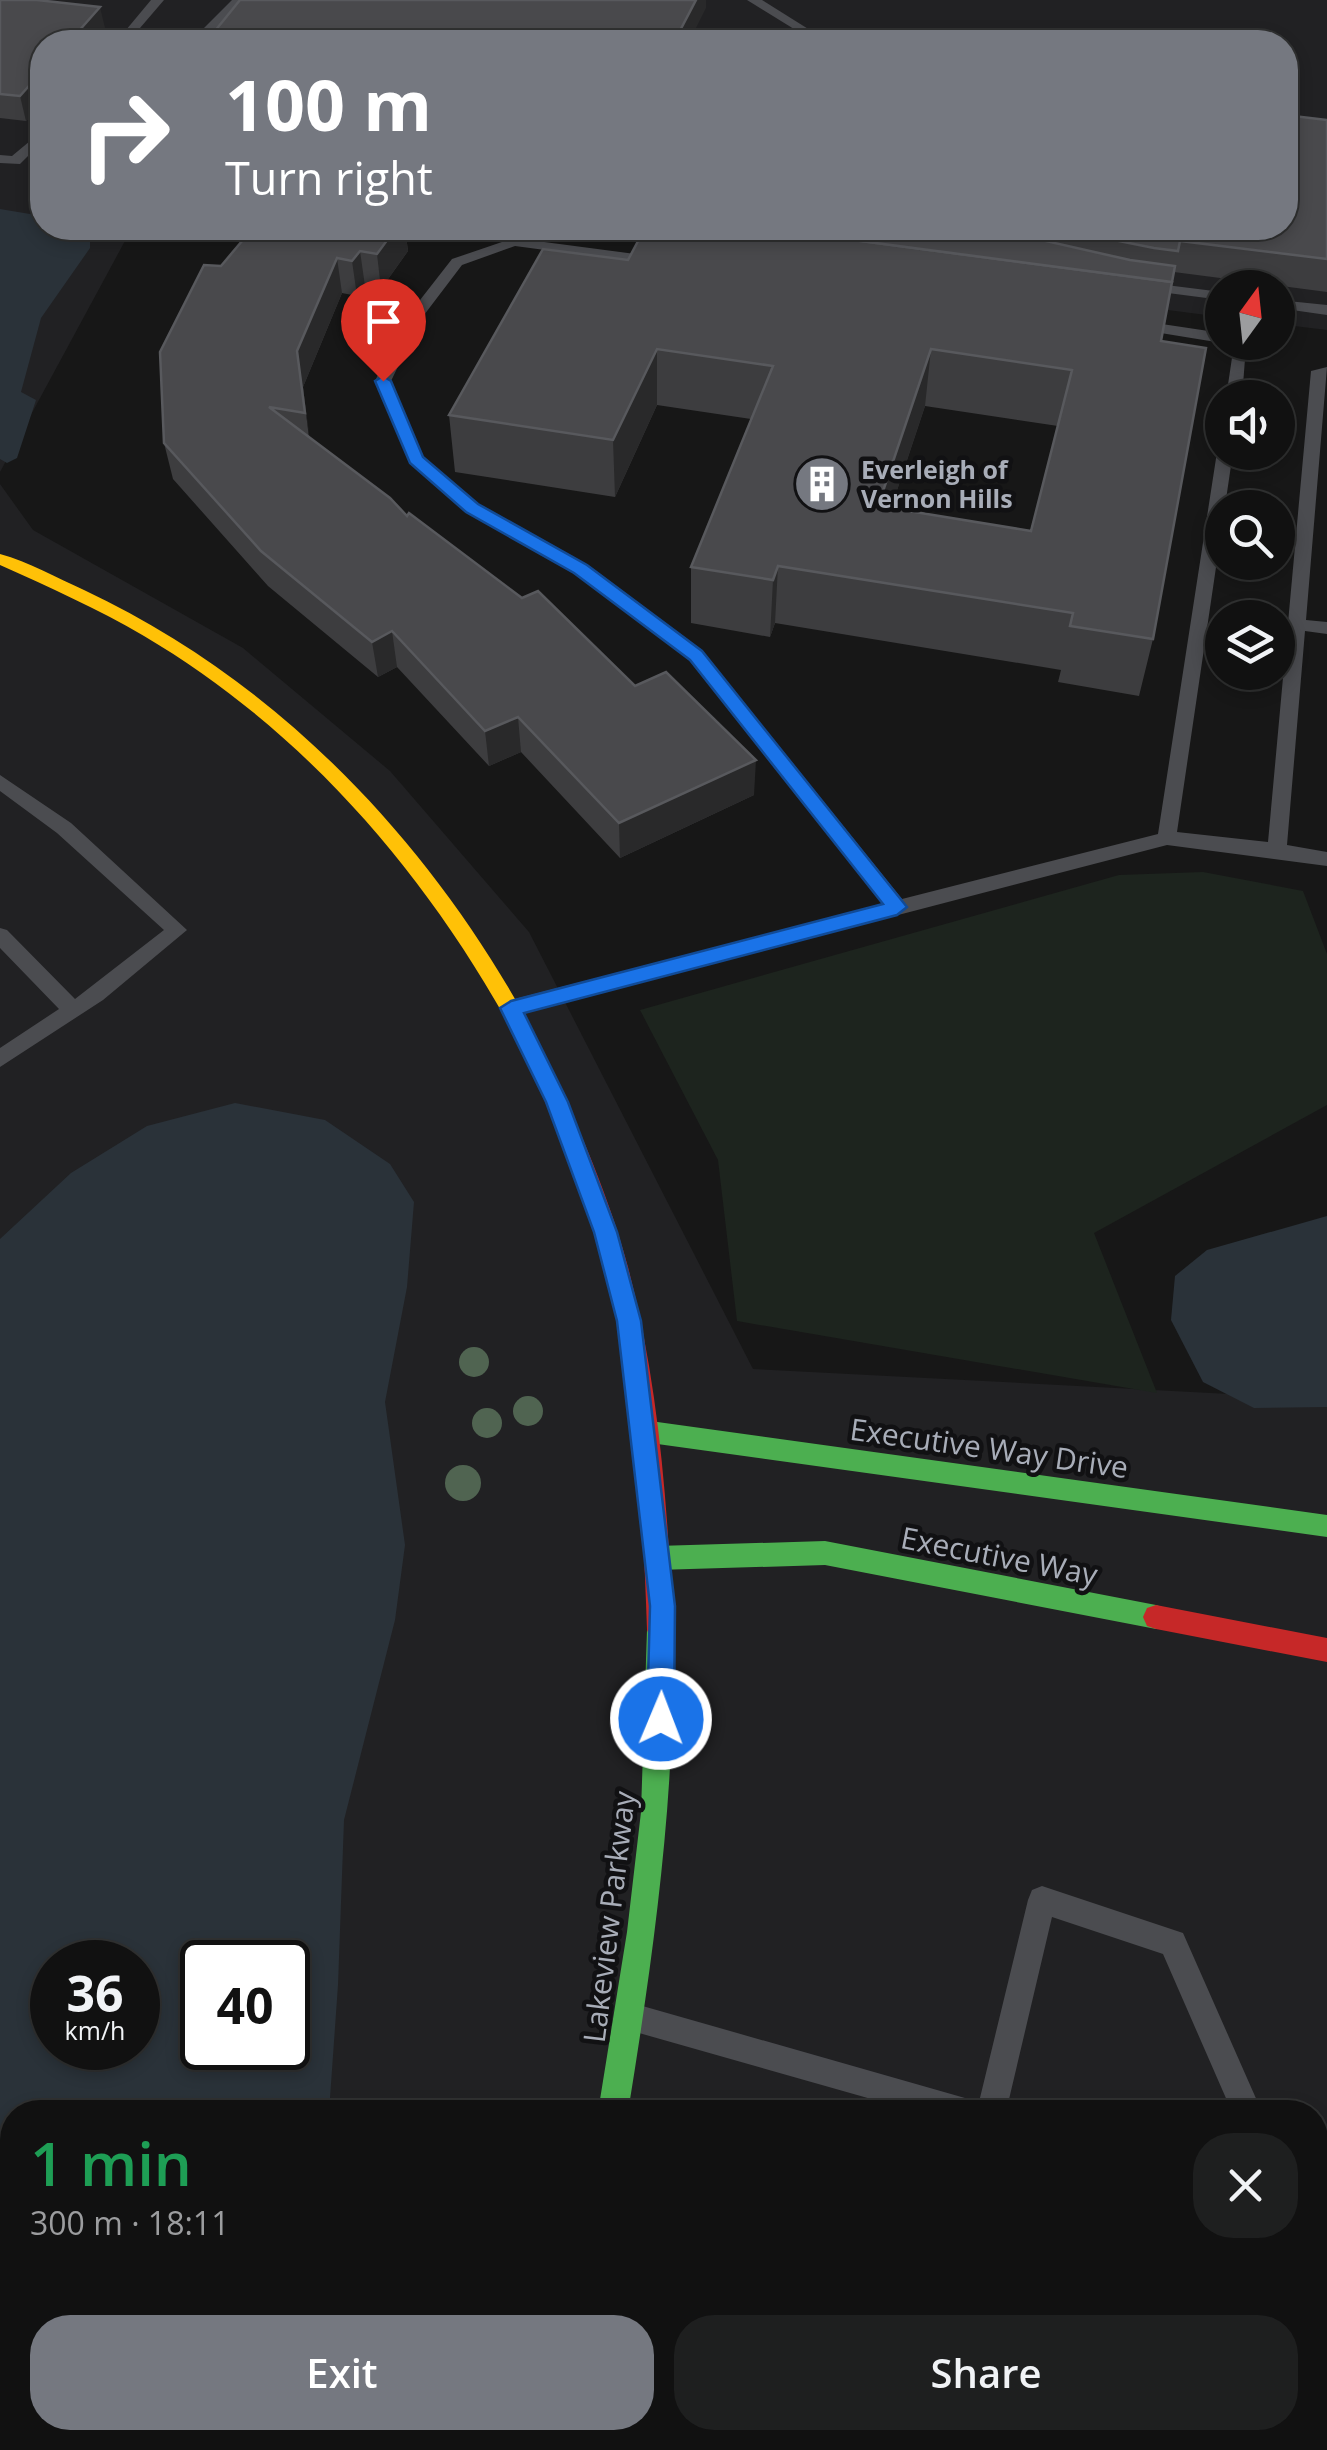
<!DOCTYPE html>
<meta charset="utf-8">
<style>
body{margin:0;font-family:"Open Sans",sans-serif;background:#1e1f1f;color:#f1f3f6;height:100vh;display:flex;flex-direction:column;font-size:38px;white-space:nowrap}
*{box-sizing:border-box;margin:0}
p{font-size:32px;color:#9c9d9f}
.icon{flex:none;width:55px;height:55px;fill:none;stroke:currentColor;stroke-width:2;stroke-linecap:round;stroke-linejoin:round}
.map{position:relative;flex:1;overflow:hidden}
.side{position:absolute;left:0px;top:2100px;width:1328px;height:350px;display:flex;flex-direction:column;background:#111;border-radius:40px 40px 0 0;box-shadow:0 5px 15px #0003,0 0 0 2px #303131}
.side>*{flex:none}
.guide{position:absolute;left:30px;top:30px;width:1268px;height:210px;border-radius:40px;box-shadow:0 5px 15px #0003,0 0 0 2px #303131;background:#757880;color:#fff;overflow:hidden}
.needle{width:65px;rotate:15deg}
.buttons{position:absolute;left:1205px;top:270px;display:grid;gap:20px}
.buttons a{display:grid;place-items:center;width:90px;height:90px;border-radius:50%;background:#111;box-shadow:0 5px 15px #0003,0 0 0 2px #303131;font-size:50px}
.speed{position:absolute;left:30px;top:1940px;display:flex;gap:20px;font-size:50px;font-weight:700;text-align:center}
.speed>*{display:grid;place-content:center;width:130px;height:130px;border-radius:50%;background:#111;box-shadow:0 5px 15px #0003,0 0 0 2px #303131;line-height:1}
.speed small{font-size:25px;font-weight:400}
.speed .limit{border:5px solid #111;border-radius:15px;background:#fff;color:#111}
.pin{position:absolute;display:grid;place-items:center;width:85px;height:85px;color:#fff;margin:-102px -42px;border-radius:50% 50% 50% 0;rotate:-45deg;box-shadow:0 0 10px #0007}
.pin .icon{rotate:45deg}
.me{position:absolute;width:110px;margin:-55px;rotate:1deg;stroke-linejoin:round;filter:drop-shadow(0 0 8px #0008)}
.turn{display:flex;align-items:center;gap:35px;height:210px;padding:0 30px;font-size:45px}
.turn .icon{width:130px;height:130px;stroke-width:2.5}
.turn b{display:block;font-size:70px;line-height:85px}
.round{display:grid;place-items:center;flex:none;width:105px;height:105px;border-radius:40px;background:#1e1f1f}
.head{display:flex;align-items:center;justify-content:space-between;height:170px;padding:0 30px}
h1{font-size:60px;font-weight:600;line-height:75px;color:#1e9e55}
.primary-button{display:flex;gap:20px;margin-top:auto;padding:20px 30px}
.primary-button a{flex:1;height:115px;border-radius:40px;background:#757880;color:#fff;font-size:40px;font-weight:600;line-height:115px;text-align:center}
.primary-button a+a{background:#1e1f1f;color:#f1f3f6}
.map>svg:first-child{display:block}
.built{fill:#212123;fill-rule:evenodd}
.green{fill:#1d241e}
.water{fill:#2a3239;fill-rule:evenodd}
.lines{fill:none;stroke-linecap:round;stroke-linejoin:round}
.lane{fill:#4b4c50;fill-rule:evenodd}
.fast{fill:#4caf50;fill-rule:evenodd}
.slow{fill:#ffc107;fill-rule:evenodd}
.jam{fill:#c62828;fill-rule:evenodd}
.tree{fill:#506451}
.wall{fill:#3d3d3f;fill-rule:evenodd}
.shaded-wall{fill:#29292a}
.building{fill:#49494c;stroke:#58595d;stroke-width:2.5;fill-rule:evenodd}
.route{fill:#1a73e8;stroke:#114b97;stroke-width:2.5}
.labels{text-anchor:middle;stroke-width:9;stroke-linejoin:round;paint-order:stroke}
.far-poi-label{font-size:25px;font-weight:bold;fill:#a8adb8;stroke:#111113;text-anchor:start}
.street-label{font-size:30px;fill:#a8adb8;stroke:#111113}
</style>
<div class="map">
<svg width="1327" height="2450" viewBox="0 0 1327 2450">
<rect width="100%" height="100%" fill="#171717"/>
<g class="built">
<polygon points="0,0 1327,0 1327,330 1278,324 1278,288 1222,288 1222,317 533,228 1285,228 1285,42 42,42 42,228 132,228 0,472"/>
<path d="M0,484L33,530L243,648L390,771L529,932L753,1369L1327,1399V2450H0ZM52,1962H138V2048H52ZM202,1962H288V2048H202ZM12,2112H1315V2438H12Z"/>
</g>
<polygon class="green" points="1203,872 1303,891 1327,954 1327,1105 1094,1233 1157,1393 737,1321 718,1160 640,1010 1119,875"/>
<g class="water">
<polygon points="0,209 42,216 42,228 79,228 90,233 90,248 41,318 21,392 36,400 17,458 7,463 0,459"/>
<path d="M235,1103L325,1120L390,1164L414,1202L407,1287L385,1402L405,1545L395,1620L344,1820L338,1985L329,2112H12V2431L0,2396V1239L71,1173L147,1126ZM52,1962H138V2048H52ZM202,1962H288V2048H202Z"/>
<polygon points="1327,1216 1327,1407 1254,1408 1203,1382 1171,1320 1175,1276 1207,1250"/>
<polygon points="15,2438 269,2438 261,2450 24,2450"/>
</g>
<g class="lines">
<g class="lane">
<polygon points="151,0 164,0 128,42 116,42"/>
<polygon points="232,0 245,0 203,42 190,42"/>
<polygon points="747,0 762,0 829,42 815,42"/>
<polygon points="42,131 42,142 20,164 0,163 0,155 12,156"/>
<polygon points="514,238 658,257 665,261 658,265 515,246 462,265 421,319 391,381 423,457 478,504 587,565 702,651 902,899 1158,834 1217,452 1222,448 1222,452 1233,452 1177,832 1268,842 1311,371 1327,367 1306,620 1327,622 1327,634 1305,631 1287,845 1327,852 1327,866 1167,845 511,1016 504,1014 501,1008 511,1000 884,904 690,659 575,573 466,512 410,462 375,381 406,318 452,259"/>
<polygon points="1142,282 1222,292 1222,300 1137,289 1137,283"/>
<polygon points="1278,300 1327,305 1327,315 1278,308"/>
<polygon points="1135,320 1222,333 1222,342 1246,346 1242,398 1226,398 1233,351 1222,343 1130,328 1127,325"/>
<polygon points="0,775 71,823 187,930 103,1000 0,1067 0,1048 59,1009 0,948 0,928 7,930 75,999 164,930 57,833 0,791"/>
<polygon points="1042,1886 1183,1933 1262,2112 1232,2112 1163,1954 1052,1917 1006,2112 917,2112 632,2031 622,2027 618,2017 622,2007 632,2003 979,2102 1028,1900 1032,1890"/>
<polygon points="1315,2206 1327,2212 1327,2254 1315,2248"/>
</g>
<g class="fast">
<polygon points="643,1420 1327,1515 1327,1537 643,1442 634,1439 631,1431 634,1423"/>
<polygon points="825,1541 1156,1605 1165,1608 1169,1617 1165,1626 1156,1629 825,1565 657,1570 648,1566 644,1558 648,1550 657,1546"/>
<path d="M660,1618L669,1621L673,1630C676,1793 654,1952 628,2112H598L627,1932L641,1812L647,1630L651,1621Z"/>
</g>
<g class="slow">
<path d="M0,554C29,562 57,578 84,590C280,682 433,844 534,1033L531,1039H517C428,875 305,731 144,636C98,609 49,587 0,565Z"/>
<polygon points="511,2438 543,2438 539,2450 507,2450"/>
</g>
<g class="jam">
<path d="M524,1025L534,1033C571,1109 606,1186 628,1267C659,1385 668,1508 673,1630L669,1639L660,1642L651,1639L647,1630C643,1508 635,1386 605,1267C584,1186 549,1109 514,1033Z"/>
<polygon points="1156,1605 1327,1638 1327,1662 1156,1629 1147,1626 1143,1617 1147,1608"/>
</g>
</g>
<g class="tree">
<circle cx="474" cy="1362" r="15"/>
<circle cx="528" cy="1411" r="15"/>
<circle cx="487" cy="1423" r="15"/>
<circle cx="463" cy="1483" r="18"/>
</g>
<g class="wall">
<polygon points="0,0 106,32 42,42 42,103 26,121 0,118"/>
<path d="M1327,120V292L1174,272L1161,341L1153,639L1139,696L1058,682L1061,670L775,623L770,637L691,623V567L751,419L657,405L615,497L455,472L449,415L628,260L645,228H1285ZM925,406L1058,426L1031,531L891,508Z"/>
<polygon points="253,228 405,228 408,251 381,289 365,286 357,296 342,293 303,387 309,438 407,516 635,686 754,795 620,858 521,752 489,766 397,667 378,677 268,586 173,479 164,443 221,266"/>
<polygon points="1194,2438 1315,2438 1327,2450 1193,2450"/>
</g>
<g class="shaded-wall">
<polygon points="696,0 706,0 706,8 689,42 674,42"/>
<polygon points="100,7 106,32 96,42 69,42"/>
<polygon points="42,71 42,103 26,121 20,96"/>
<polygon points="392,228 405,228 408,251 381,289 377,254"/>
<polygon points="360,251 365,286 357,296 352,261"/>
<polygon points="337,258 342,293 303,387 311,449 297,351"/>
<polygon points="657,349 657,405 615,497 613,440"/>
<polygon points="931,349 925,406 873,563 878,506"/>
<polygon points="778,566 775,623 770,637 773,580"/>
<polygon points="392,631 397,667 378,677 372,642"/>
<polygon points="518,717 521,752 489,766 485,731"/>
<polygon points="756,760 754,795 620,858 619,823"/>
</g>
<g class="building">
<polygon points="0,0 37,0 100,7 69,42 42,42 42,71 20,96 0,94"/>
<polygon points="240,0 696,0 674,42 206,42"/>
<polygon points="1285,115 1327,120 1327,259 1180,241 1178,251 1154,248 1054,228 1285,228"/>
<polygon points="253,228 396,228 377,254 360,251 352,261 337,258 297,351 305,413 269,407 390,498 407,516 409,513 522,598 538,591 635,686 666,672 756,760 619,823 518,717 485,731 392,631 372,642 261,551 164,443 160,352 204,265 221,266"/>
<path d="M645,228H762L1172,282L1161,341L1206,348L1153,639L1070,626L1073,613L778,566L773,580L691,567L773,366L657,349L613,440L449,415L543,249L628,260ZM931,349L1072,370L1031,531L878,506Z"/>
<polygon points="762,228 988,228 1130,260 1175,266 1172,282"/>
<polygon points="1315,2382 1327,2385 1327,2450 1221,2450 1223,2438 1315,2438"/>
</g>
<polygon class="route" points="383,376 391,381 423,457 478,504 587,565 702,651 907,907 897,915 524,1013 568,1102 617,1232 641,1321 675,1606 674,1719 670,1728 661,1732 651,1728 647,1719 650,1606 617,1321 594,1232 546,1102 500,1008 511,1001 883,904 690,660 574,573 466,512 410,463 375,381"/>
<defs>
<g id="building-disc" transform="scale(2.875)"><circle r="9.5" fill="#757880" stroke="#111113"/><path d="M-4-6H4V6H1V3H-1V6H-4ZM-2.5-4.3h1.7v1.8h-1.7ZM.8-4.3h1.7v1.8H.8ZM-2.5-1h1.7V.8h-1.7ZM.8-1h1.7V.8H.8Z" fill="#fff"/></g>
</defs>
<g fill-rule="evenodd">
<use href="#building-disc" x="822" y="484"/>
</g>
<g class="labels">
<g class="far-poi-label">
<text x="861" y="479">Everleigh of<tspan x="861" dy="29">Vernon Hills</tspan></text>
</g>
<g class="street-label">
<text transform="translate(989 1449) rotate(8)" y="10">Executive Way Drive</text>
<text transform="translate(999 1557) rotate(11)" y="10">Executive Way</text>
<text transform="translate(610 1917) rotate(-83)" y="10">Lakeview Parkway</text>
</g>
</g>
</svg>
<div class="buttons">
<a><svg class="needle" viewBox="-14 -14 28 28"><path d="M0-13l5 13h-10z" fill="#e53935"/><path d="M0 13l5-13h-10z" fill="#9c9d9f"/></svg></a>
<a><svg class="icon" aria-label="sound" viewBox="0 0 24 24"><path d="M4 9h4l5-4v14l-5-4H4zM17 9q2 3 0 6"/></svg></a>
<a><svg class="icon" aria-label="search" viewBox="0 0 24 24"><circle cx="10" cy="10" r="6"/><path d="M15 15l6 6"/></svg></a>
<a><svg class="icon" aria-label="layers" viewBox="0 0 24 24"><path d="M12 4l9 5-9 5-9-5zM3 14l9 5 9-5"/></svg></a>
</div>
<div class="speed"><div>36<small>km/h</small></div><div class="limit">40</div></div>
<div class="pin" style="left:383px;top:381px;background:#d93025"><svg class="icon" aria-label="arrive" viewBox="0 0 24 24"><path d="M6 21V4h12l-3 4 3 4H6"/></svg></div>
<svg class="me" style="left:661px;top:1719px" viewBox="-20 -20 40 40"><circle r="17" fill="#1a73e8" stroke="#fff" stroke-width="3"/><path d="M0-11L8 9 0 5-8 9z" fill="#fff"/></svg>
<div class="guide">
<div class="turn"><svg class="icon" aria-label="right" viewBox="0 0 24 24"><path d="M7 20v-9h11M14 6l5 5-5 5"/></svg><div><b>100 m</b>Turn right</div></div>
</div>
<section class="side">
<div class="head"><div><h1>1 min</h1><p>300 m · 18:11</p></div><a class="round"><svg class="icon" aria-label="close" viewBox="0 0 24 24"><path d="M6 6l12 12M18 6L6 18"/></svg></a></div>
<div class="primary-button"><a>Exit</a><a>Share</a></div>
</section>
</div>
